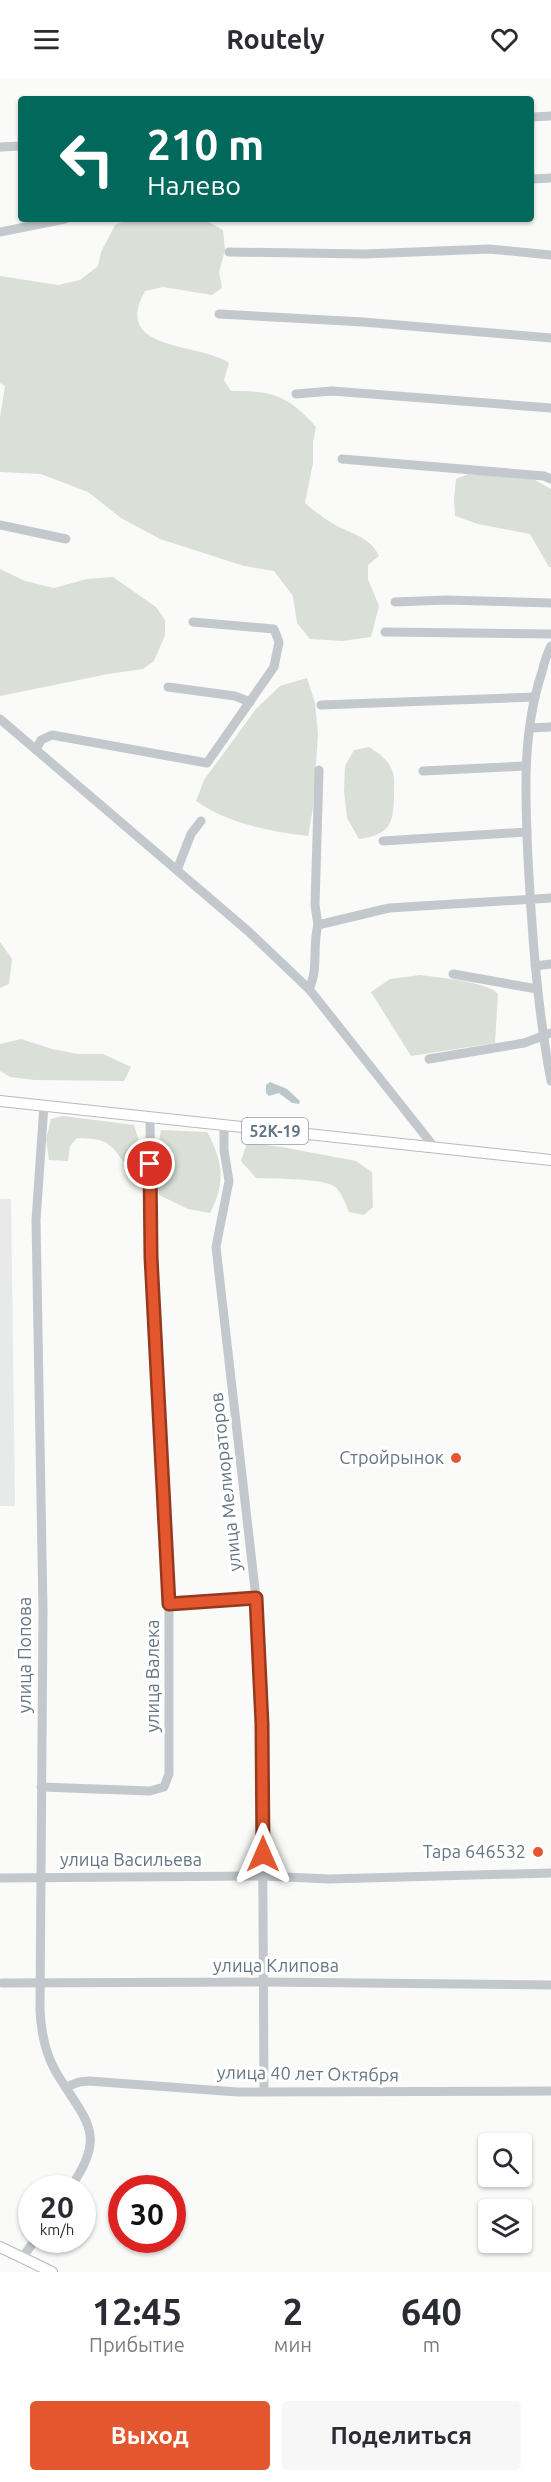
<!DOCTYPE html>
<html lang="ru">
<meta charset="utf-8">
<style>
body{margin:0;font-family:Ubuntu,sans-serif;background:#f7f7f7;color:#2b2b33;height:100vh;display:flex;flex-direction:column;font-size:22px;white-space:nowrap}
*{box-sizing:border-box;margin:0}
p{font-size:20px;color:#7c7c81}
.icon{flex:none;width:33px;height:33px;fill:none;stroke:currentColor;stroke-width:2;stroke-linecap:round;stroke-linejoin:round}
.map{position:relative;height:2194px;overflow:hidden}
.side{display:flex;flex-direction:column;background:#fff;flex:1}
.side>*{flex:none}
.guide{position:absolute;left:18px;top:18px;width:516px;height:126px;border-radius:6px;box-shadow:0 2px 4px #0004;background:#00695c;color:#fff;overflow:hidden}
.fabs{position:absolute;left:478px;top:2055px;display:grid;gap:12px}
.fabs a{display:grid;place-items:center;width:54px;height:54px;border-radius:6px;background:#fff;box-shadow:0 2px 4px #0004;font-size:30px}
.speed{position:absolute;left:18px;top:2097px;display:flex;gap:12px;font-size:30px;font-weight:700;text-align:center}
.speed>*{display:grid;place-content:center;width:78px;height:78px;border-radius:50%;background:#fff;box-shadow:0 2px 4px #0004;line-height:1}
.speed small{font-size:15px;font-weight:400}
.speed .limit{border:9px solid #d22;background:#fff;color:#111}
.pin{position:absolute;display:grid;place-items:center;width:51px;height:51px;color:#fff;margin:-26px;border:3px solid #fff;border-radius:50%;box-shadow:0 2px 6px #0007}
.me{position:absolute;width:66px;margin:-33px;rotate:0deg;stroke-linejoin:round;filter:drop-shadow(0 0 4px #0008)}
.turn{display:flex;align-items:center;gap:21px;height:126px;padding:0 30px;font-size:27px}
.turn .icon{width:78px;height:78px;stroke-width:2.5}
.turn b{display:block;font-size:42px;line-height:51px}
.eta{display:flex;justify-content:space-evenly;align-items:center;height:102px;text-align:center}
.eta b{font-size:36px;font-weight:700;line-height:42px}
.action{display:flex;gap:12px;margin-top:auto;padding:12px 30px}
.action a{flex:1;height:69px;border-radius:6px;background:#e4572e;color:#fff;font-size:24px;font-weight:700;line-height:69px;text-align:center}
.action a+a{background:#f7f7f7;color:#2b2b33}
header{display:flex;justify-content:space-between;align-items:center;height:78px;padding:0 30px;background:#fff;font-size:27px;font-weight:700}
.map>svg:first-child{display:block}
.built{fill:#e8e9e9}
.green{fill:#dadfd7}
.water{fill:#bbc7cb}
.lines{fill:none;stroke-linecap:round;stroke-linejoin:round}
.major-casing{stroke:#b5babe;stroke-width:12}
.minor{stroke:#c3c8cc;stroke-width:9}
.major{stroke:#fff;stroke-width:10}
.route-casing{stroke:#94391e;stroke-width:15}
.route{stroke:#e4572e;stroke-width:10}
.poi-dot{fill:#e4572e;stroke:#fff;stroke-width:2}
.labels{text-anchor:middle;stroke-width:6;stroke-linejoin:round;paint-order:stroke}
.shield{fill:#fff;stroke:#939fa8;stroke-width:1.5}
.shield-label{font-size:16px;font-weight:bold;fill:#657683}
.poi-label{font-size:18px;fill:#657683;stroke:#fff;text-anchor:end}
.street-label{font-size:18px;fill:#657683;stroke:#fff}
</style>
<header><svg class="icon" aria-label="menu" viewBox="0 0 24 24"><path d="M4 6h16M4 12h16M4 18h16"/></svg>Routely<svg class="icon" aria-label="heart" viewBox="0 0 24 24"><path d="M12 20l-8-8c-3-5 5-10 8-4 3-6 11-1 8 4z"/></svg></header>
<div class="map">
<svg width="551" height="2194" viewBox="0 0 551 2194">
<rect width="100%" height="100%" fill="#fafaf8"/>
<polygon class="built" points="0,1121 11,1121 15,1428 0,1428"/>
<g class="green">
<path d="M130,141H203L223,152L225,172L219,194L222,210L212,217L163,209L145,213C111,274 198,264 229,285L224,302L231,313C272,312 289,318 316,349L313,364V385L305,425C315,434 325,441 337,448C353,456 371,460 379,478L368,487V501L379,528L371,559L342,563L310,561L297,545L293,518L274,493L244,488L160,461L121,440L88,414L41,396L0,394V340L5,308L0,305V198L58,207L80,202L98,188L101,174L115,147Z"/>
<polygon points="469,396 533,401 551,411 551,489 549,489 530,456 478,446 455,438 454,421 456,401"/>
<polygon points="0,491 25,503 54,510 87,501 113,499 156,529 165,542 165,557 154,583 143,591 108,596 0,618"/>
<path d="M307,600L315,625L318,656L313,730L308,758C269,753 229,746 196,723L204,702L256,631L280,608Z"/>
<path d="M369,669C378,675 388,681 392,692C395,699 394,709 394,716C394,745 390,757 359,761L347,740L344,713L345,688L354,672Z"/>
<polygon points="0,864 12,881 9,906 0,910"/>
<path d="M420,897C436,899 489,904 498,916L495,965L411,978L371,914L390,901Z"/>
<polygon points="21,961 52,971 78,976 103,976 131,989 124,1003 35,1002 10,999 0,993 0,966"/>
<path d="M63,1038L134,1047C138,1060 149,1090 142,1103C124,1092 119,1069 102,1063C95,1060 85,1061 77,1060L70,1068L68,1083L49,1082L46,1062L51,1041Z"/>
<path d="M161,1052L207,1054C223,1083 226,1105 210,1135L188,1131L159,1117L155,1089Z"/>
<path d="M247,1065L282,1069L356,1083L372,1094L373,1129L364,1137L349,1134C345,1125 341,1111 332,1107C314,1100 276,1101 256,1100L241,1083Z"/>
</g>
<polygon class="water" points="270,1004 287,1011 300,1023 299,1026 292,1025 279,1015 269,1018 266,1015 266,1007"/>
<g class="lines">
<g class="major-casing">
<g id="major">
<polyline points="0,1023 551,1082"/>
<polyline points="0,2169 52,2194"/>
</g>
</g>
<g class="minor">
<polyline points="531,39 551,38"/>
<polyline points="0,69 21,68"/>
<polyline points="531,101 551,100"/>
<polyline points="0,154 65,141"/>
<polyline points="229,174 365,176 489,171 551,177"/>
<polyline points="219,236 363,244 551,260"/>
<polyline points="296,316 332,313 551,330"/>
<polyline points="342,381 544,398 551,401"/>
<polyline points="0,447 66,461"/>
<polyline points="395,524 447,522 551,525"/>
<polyline points="385,554 551,556"/>
<path d="M551,568C547,576 544,585 542,594C522,654 525,717 528,780C532,855 537,929 551,1003"/>
<polyline points="168,609 235,618 250,624"/>
<polyline points="321,627 535,619"/>
<polyline points="0,641 248,853 309,911 435,1070"/>
<polyline points="530,650 551,649"/>
<polyline points="36,672 41,662 52,657 207,685 274,589 279,564 274,551 193,544"/>
<polyline points="423,693 526,688"/>
<polyline points="383,763 527,754"/>
<polyline points="177,792 191,756 201,743"/>
<polyline points="318,847 315,827 319,692"/>
<polyline points="535,888 551,886"/>
<polyline points="453,896 537,911"/>
<path d="M309,911C319,891 312,868 318,847L389,830L551,820"/>
<polyline points="429,981 524,965 551,955"/>
<path d="M44,1027L36,1142L43,1532L40,1932C41,1954 45,1975 56,1994C85,2043 109,2055 70,2110"/>
<polyline points="224,1047 224,1072 229,1103 216,1169 256,1520 262,1646 264,2013"/>
<polyline points="169,1526 256,1520"/>
<polyline points="41,1709 150,1713 164,1709 169,1696 169,1526 151,1179 150,1039"/>
<polyline points="0,1800 263,1798 329,1801 551,1795"/>
<polyline points="2,1905 264,1904 551,1907"/>
<polyline points="66,2009 79,2004 89,2003 237,2014 551,2013"/>
<polyline points="22,2180 35,2162"/>
</g>
<use href="#major" class="major"/>
</g>
<g class="lines">
<g class="route-casing">
<polyline id="route" points="150,1086 151,1179 169,1526 256,1520 262,1646 263,1776"/>
</g>
<use href="#route" class="route"/>
</g>
<g class="poi-dot">
<circle cx="456" cy="1380" r="6"/>
<circle cx="538" cy="1774" r="6"/>
</g>
<g class="labels">
<rect class="shield" x="242" y="1040" width="66" height="26" rx="4.5"/>
<g class="shield-label">
<text x="275" y="1059">52К-19</text>
</g>
<g class="poi-label">
<text x="444" y="1386">Стройрынок</text>
<text x="526" y="1780">Тара 646532</text>
</g>
<g class="street-label">
<text transform="translate(226 1404) rotate(-96)" y="6">улица Мелиораторов</text>
<text transform="translate(25 1577) rotate(-90)" y="6">улица Попова</text>
<text transform="translate(153 1598) rotate(-90)" y="6">улица Валека</text>
<text x="131" y="1788">улица Васильева</text>
<text x="276" y="1894">улица Клипова</text>
<text transform="translate(308 1996) rotate(1)" y="6">улица 40 лет Октября</text>
</g>
</g>
</svg>
<div class="fabs">
<a><svg class="icon" aria-label="search" viewBox="0 0 24 24"><circle cx="10" cy="10" r="6"/><path d="M15 15l6 6"/></svg></a>
<a><svg class="icon" aria-label="layers" viewBox="0 0 24 24"><path d="M12 4l9 5-9 5-9-5zM3 14l9 5 9-5"/></svg></a>
</div>
<div class="speed"><div>20<small>km/h</small></div><div class="limit">30</div></div>
<div class="pin" style="left:150px;top:1086px;background:#d93025"><svg class="icon" aria-label="arrive" viewBox="0 0 24 24"><path d="M6 21V4h12l-3 4 3 4H6"/></svg></div>
<svg class="me" style="left:263px;top:1776px" viewBox="-20 -20 40 40"><path d="M0-17L14 15 0 8-14 15z" fill="#e4572e" stroke="#fff" stroke-width="4"/></svg>
<div class="guide">
<div class="turn"><svg class="icon" aria-label="left" viewBox="0 0 24 24"><path d="M17 20v-9H6M10 6l-5 5 5 5"/></svg><div><b>210 m</b>Налево</div></div>
</div>
</div>
<section class="side">
<div class="eta">
<div><b>12:45</b><p>Прибытие</p></div>
<div><b>2</b><p>мин</p></div>
<div><b>640</b><p>m</p></div>
</div>
<div class="action"><a>Выход</a><a>Поделиться</a></div>
</section>
